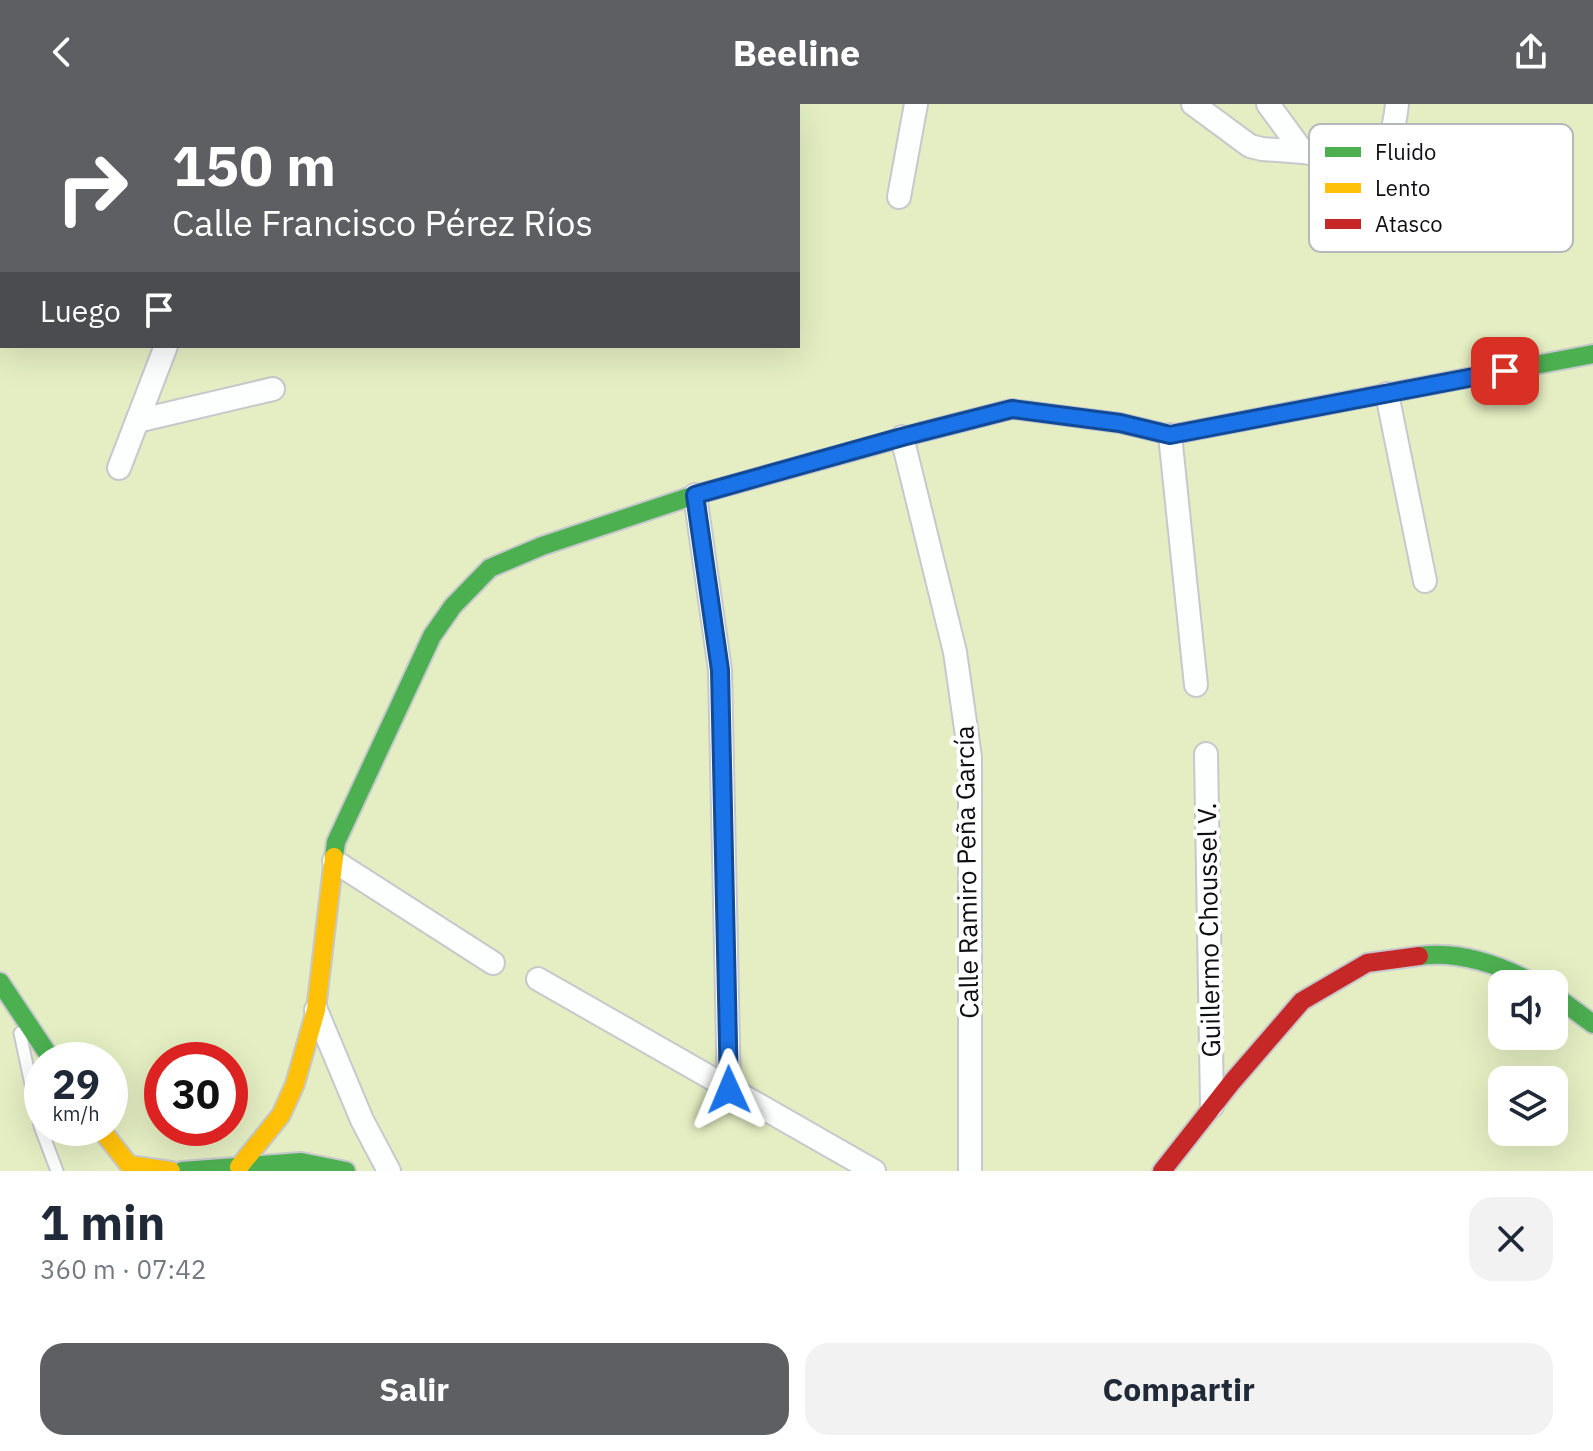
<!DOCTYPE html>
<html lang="es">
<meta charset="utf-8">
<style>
body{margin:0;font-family:"IBM Plex Sans",sans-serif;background:#f2f2f3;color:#1f2937;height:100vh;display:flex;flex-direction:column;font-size:30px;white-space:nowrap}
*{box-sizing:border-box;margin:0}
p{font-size:26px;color:#747a83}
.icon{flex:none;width:44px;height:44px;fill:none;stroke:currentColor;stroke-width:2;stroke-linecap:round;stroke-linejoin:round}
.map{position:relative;height:1067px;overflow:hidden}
.side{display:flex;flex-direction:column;background:#fff;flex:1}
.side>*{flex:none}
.banner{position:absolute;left:0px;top:0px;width:800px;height:244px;box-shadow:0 8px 32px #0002;background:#5d5f63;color:#fff;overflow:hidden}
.controls{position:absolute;left:1488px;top:866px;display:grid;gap:16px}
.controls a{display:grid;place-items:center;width:80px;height:80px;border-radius:16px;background:#fff;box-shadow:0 8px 32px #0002;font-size:40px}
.speed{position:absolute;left:24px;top:938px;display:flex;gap:16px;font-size:40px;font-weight:700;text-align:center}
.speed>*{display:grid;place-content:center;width:104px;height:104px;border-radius:50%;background:#fff;box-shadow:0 8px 32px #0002;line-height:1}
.speed small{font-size:20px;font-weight:400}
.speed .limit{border:12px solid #d22;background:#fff;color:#111}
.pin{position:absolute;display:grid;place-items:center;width:68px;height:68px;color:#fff;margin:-34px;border-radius:16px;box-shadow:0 4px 12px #0006}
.me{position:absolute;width:88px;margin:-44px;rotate:359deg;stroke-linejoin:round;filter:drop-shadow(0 0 6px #0008)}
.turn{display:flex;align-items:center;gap:28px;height:168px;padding:0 40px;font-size:36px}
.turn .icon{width:104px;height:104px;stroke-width:2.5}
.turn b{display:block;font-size:56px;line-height:68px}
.then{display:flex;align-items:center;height:76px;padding:0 40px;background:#0003;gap:16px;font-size:30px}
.round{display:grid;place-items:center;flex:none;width:84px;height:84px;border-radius:24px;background:#f2f2f3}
.overview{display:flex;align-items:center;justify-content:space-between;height:136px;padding:0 40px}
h1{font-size:48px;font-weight:700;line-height:60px}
.action{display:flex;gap:16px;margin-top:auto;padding:16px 40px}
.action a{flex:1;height:92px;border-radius:24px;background:#5d5f63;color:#fff;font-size:32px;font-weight:700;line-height:92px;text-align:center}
.action a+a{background:#f2f2f3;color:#1f2937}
header{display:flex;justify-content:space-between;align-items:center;height:104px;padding:0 40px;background:#5d5f63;color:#fff;font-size:36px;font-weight:700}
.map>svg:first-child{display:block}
.green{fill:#e4eec2;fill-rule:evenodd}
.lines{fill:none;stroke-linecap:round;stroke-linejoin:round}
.lane-casing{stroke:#c6c8cc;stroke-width:15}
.street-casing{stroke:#c6c8cc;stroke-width:26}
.fast-casing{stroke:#c6c8cc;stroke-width:22}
.slow-casing{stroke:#c6c8cc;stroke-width:22}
.jam-casing{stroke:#c6c8cc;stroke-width:22}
.lane{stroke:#fdfefe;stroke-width:11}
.street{stroke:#fdfefe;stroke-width:22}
.fast{stroke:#4caf50;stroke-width:18}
.slow{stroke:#ffc107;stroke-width:18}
.jam{stroke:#c62828;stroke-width:18}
.route-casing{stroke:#114b97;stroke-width:20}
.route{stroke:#1a73e8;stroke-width:14}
.labels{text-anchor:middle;stroke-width:8;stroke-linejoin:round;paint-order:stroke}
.street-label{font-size:26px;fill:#0d0e12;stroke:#fff}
.key{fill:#fff;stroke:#b6b7b8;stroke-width:2}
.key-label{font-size:22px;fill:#0d0e12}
</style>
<header><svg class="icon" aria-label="back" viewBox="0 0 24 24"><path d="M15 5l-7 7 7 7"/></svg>Beeline<svg class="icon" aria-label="share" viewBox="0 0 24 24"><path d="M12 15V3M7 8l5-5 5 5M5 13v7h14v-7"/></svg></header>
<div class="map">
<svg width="1593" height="1067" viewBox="0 0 1593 1067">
<rect width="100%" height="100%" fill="#f2f5fa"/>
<path class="green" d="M0,0H1593V1067H0ZM2,2H798V242H2ZM1502,880H1554V932H1502ZM42,956H110V1024H42ZM162,956H230V1024H162ZM1502,976H1554V1028H1502Z"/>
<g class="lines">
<g class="lane-casing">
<polyline id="lane" points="20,929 40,1022 57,1067"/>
</g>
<g class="street-casing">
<g id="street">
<polyline points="1193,0 1250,42 1262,45 1303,48"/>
<path d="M1268,0L1303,48L1367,59C1390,39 1394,30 1397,0"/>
<polyline points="227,2 228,0"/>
<polyline points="0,84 2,85"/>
<polyline points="899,93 916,0"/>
<polyline points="1387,290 1425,477"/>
<polyline points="137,317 273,285"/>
<polyline points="1170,331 1196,581"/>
<polyline points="902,333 955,548 970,653 970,1067"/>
<polyline points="119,364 166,242"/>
<polyline points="695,391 720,566 729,986"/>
<polyline points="1206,650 1212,1002"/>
<polyline points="334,757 493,859"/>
<polyline points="538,875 874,1067"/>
<polyline points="316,906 362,1016 389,1067"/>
</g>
</g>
<g class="fast-casing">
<g id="fast">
<polyline points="1357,295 1593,250"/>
<polyline points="334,753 336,738 432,532 453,502 490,464 542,442 695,391 922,328"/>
<path d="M1419,852C1458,846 1501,861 1535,880"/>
<polyline points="0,878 52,956"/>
<polyline points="1554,891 1593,920"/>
<polyline points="182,1067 301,1058 346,1067"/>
</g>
</g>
<g class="slow-casing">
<g id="slow">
<polyline points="922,328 1012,305 1120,319 1170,331 1357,295"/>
<polyline points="100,1024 129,1061 171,1067"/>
<polyline points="239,1063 281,1011 295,980 316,906 334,753"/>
</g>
</g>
<g class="jam-casing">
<polyline id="jam" points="1162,1067 1232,978 1302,897 1367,859 1419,852"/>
</g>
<use href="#lane" class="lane"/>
<use href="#street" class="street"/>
<use href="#fast" class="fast"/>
<use href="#slow" class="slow"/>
<use href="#jam" class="jam"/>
</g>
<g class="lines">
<g class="route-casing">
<polyline id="route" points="729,986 720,566 695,391 902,333 1012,305 1120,319 1170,331 1505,267"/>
</g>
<use href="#route" class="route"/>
</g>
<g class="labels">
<g class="street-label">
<text transform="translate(967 768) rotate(-91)" y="9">Calle Ramiro Peña García</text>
<text transform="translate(1209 826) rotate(-91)" y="9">Guillermo Choussel V.</text>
</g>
</g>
<rect x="1309" y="20" width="264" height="128" rx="12" class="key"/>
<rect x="1325" y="43" width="36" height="10" fill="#4caf50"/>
<rect x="1325" y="79" width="36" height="10" fill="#ffc107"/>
<rect x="1325" y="115" width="36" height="10" fill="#c62828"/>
<g class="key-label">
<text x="1375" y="56">Fluido</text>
<text x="1375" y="92">Lento</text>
<text x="1375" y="128">Atasco</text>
</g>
</svg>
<div class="controls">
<a><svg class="icon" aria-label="sound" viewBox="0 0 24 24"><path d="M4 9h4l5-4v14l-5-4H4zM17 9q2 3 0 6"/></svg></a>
<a><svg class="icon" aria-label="layers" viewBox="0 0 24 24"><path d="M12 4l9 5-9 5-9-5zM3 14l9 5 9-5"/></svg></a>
</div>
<div class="speed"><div>29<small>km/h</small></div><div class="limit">30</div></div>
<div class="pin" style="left:1505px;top:267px;background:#d93025"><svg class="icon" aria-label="arrive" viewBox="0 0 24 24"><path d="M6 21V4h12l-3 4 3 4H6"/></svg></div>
<svg class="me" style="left:729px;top:986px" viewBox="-20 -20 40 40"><path d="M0-17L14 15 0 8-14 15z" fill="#1a73e8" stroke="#fff" stroke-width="4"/></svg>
<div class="banner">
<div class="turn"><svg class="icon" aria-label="right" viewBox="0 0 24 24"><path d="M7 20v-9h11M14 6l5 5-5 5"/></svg><div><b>150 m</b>Calle Francisco Pérez Ríos</div></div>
<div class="then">Luego<svg class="icon" aria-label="arrive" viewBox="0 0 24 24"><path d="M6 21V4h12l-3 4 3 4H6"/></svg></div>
</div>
</div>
<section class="side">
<div class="overview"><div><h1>1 min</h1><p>360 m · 07:42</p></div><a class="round"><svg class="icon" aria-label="close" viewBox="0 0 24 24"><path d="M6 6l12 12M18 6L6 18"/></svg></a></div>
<div class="action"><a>Salir</a><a>Compartir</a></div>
</section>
